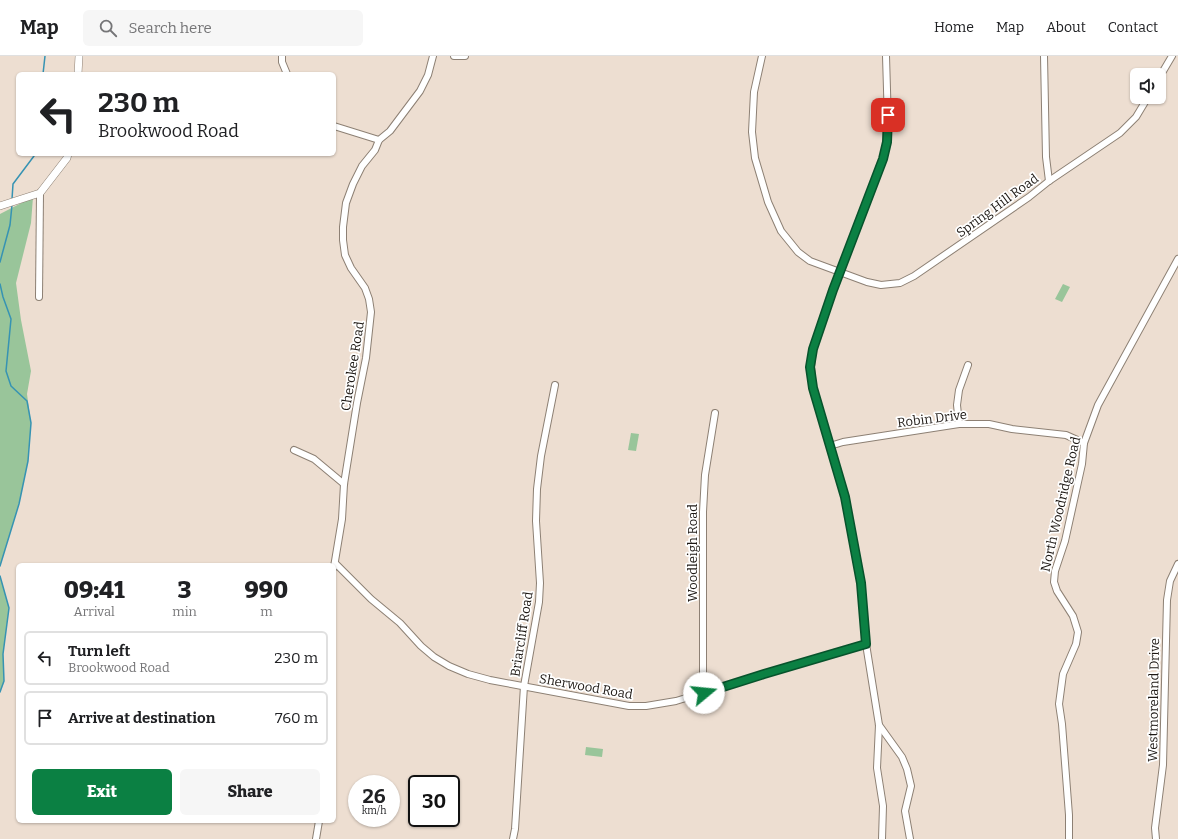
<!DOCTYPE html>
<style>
body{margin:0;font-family:Bitter,serif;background:#f6f6f6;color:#202124;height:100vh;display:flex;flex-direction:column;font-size:15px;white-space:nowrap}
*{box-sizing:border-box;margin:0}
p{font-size:13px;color:#757577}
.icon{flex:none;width:22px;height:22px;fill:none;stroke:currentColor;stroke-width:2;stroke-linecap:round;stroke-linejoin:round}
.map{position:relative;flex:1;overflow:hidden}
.panel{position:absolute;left:16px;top:507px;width:320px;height:260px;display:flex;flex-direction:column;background:#fff;border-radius:6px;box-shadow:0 1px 3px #0004}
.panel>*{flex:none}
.top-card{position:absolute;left:16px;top:16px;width:320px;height:84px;border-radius:6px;box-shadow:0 1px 3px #0004;background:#fff;color:#202124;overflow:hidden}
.fabs{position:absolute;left:1130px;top:12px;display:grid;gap:8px}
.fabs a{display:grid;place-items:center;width:36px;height:36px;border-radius:6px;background:#fff;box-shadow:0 1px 3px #0004;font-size:20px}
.speed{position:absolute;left:348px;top:719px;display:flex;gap:8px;font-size:20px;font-weight:700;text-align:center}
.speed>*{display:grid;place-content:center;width:52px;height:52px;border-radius:50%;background:#fff;box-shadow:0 1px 3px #0004;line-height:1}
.speed small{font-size:10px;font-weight:400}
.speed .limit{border:2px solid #111;border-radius:6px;background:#fff;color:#111}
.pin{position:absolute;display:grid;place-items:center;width:34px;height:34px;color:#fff;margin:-17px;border-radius:8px;box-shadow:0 2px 6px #0006}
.me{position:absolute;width:44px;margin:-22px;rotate:73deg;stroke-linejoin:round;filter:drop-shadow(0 0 3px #0008)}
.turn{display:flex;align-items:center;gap:14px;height:84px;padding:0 16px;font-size:18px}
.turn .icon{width:52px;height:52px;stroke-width:2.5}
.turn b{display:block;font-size:28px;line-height:34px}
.eta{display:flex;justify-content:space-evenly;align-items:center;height:68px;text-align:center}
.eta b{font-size:24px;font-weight:800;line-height:28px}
.button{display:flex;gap:8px;margin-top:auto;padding:8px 16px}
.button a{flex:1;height:46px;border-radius:6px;background:#0b8043;color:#fff;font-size:16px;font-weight:800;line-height:46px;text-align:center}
.button a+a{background:#f6f6f6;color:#202124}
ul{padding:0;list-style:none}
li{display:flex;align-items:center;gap:12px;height:54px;margin:0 8px 6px;padding:0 8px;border:2px solid #e0e0e0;border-radius:6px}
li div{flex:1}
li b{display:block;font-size:15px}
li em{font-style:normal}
header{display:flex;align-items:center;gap:24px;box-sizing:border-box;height:56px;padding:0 20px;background:#fff;border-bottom:1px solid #e0e0e0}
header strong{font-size:19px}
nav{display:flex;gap:22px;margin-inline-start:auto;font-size:14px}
.search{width:280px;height:36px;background:#f6f6f6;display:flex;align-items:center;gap:10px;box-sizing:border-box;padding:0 14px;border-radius:6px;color:#757577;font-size:15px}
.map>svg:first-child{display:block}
.green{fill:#99c59a}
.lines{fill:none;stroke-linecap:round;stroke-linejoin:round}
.stream{stroke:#3693b3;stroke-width:1.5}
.minor-casing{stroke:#8d8074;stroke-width:8}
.tertiary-casing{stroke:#8d8074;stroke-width:8}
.minor{stroke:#fff;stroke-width:6}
.tertiary{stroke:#fff;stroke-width:7}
.route-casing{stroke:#07532c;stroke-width:10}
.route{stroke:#0b8043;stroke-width:7}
.labels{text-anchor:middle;stroke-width:3.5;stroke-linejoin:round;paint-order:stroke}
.street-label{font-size:13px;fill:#1d1814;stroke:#fff}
</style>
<header>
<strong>Map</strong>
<div class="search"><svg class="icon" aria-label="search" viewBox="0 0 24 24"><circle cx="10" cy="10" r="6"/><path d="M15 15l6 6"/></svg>Search here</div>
<nav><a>Home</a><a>Map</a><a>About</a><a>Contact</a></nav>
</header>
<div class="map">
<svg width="1178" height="783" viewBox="0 0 1178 783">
<rect width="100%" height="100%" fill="#edded1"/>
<g class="green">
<polygon points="33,141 31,167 16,227 21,264 31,315 27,338 31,368 28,405 19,448 0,510 0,158"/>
<polygon points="1063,228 1070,231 1062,246 1055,243"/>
<polygon points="631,377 639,378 636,395 628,394"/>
<polygon points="0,520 9,552 3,598 4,625 0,636"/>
<polygon points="586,691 603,693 602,701 585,699"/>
</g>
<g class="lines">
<g class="stream">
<polyline points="43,18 45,0"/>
<polyline points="12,143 13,128 34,100 34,98"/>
<polyline points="0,206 10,169 12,149"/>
<polyline points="0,228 3,241 11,263 6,315 11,330 27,345 31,367 28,405 19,448 0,510"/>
<polyline points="0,520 9,552 3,598 4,625 0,636"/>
</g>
<g class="minor-casing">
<g id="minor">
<polyline points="282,0 282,6 287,18"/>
<polyline points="454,0 465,0"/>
<polyline points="762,0 754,36 752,76 755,102 768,146 781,175 798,196 810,205 867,226 881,229 900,227 914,220 1029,141 1049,125 1120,77 1136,61 1148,41"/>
<polyline points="1044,0 1046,101 1049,125"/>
<polyline points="1159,22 1172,0"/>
<polyline points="334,70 379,84"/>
<polyline points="39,241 40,137"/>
<polyline points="959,368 957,349 959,334 968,309"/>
<polyline points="830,390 843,386 959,368 989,368 1012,373 1066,379 1084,387"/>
<polyline points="294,394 314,403 344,428"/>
<polyline points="335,507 371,543 400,567 421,590 434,601 449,610 468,618 490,624 629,650 646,650 676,645 764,618 866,588"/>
<polyline points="334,511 342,463 344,428 357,347 366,302 371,256 369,243 365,232 351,212 345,199 343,184 343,171 346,147 353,128 362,110 375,94 379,84 390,75 420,35 428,19 433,0"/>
<polyline points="704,637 703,624 703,456 705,419 715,357"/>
<polyline points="879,669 902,701 907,713 911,730 905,755 910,783"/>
<polyline points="316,783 319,765"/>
<polyline points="513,783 515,773 524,630 539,546 540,527 536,465 537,433 541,400 555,329"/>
<polyline points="882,783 883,750 877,712 879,669 866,588 861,527 845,441 813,332 811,311 813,293 833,234 883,103 887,86 888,67 886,0"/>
<polyline points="1069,783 1069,759 1062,668 1059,648 1063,618 1076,588 1078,576 1073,560 1057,535 1054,526 1055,515 1065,485 1082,408 1084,387 1098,349 1178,203"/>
<polyline points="1156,783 1155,772 1163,709 1167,544 1170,525 1178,508"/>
</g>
</g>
<g class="tertiary-casing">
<g id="tertiary">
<polyline points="78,18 79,0"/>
<polyline points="0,150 40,137 67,102 68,98"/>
</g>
</g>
<use href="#minor" class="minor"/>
<use href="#tertiary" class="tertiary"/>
</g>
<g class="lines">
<g class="route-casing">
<polyline id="route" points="704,637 764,618 866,588 861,527 845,441 813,332 810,311 813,293 833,234 883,103 887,86 888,59"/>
</g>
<use href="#route" class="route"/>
</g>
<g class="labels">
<g class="street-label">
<text transform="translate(997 149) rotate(-36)" y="5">Spring Hill Road</text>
<text transform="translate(352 310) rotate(-81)" y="5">Cherokee Road</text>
<text transform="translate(932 362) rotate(-7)" y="5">Robin Drive</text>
<text transform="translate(1060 448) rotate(-77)" y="5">North Woodridge Road</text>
<text transform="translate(692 497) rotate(-90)" y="5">Woodleigh Road</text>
<text transform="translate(521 578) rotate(-81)" y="5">Briarcliff Road</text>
<text transform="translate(586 630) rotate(10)" y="5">Sherwood Road</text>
<text transform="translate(1153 644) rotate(-89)" y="5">Westmoreland Drive</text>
</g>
</g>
</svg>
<div class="fabs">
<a><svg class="icon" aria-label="sound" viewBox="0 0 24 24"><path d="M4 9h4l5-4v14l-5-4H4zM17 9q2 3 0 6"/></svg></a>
</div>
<div class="speed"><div>26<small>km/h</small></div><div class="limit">30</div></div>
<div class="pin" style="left:888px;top:59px;background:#d93025"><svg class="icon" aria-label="arrive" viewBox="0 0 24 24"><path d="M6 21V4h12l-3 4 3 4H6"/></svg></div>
<svg class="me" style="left:704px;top:637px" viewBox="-20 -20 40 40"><circle r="19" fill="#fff"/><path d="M0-13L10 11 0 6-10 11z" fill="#0b8043"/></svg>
<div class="top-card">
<div class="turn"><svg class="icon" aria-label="left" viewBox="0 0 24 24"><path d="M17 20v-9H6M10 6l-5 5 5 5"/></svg><div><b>230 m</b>Brookwood Road</div></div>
</div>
<section class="panel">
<div class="eta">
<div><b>09:41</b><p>Arrival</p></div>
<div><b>3</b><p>min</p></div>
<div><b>990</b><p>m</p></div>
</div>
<ul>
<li><svg class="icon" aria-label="left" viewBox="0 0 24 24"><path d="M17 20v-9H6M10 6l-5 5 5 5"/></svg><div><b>Turn left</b><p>Brookwood Road</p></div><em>230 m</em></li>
<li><svg class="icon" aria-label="arrive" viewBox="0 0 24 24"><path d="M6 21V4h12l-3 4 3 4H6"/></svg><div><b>Arrive at destination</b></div><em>760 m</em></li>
</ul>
<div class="button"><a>Exit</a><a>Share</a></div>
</section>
</div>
